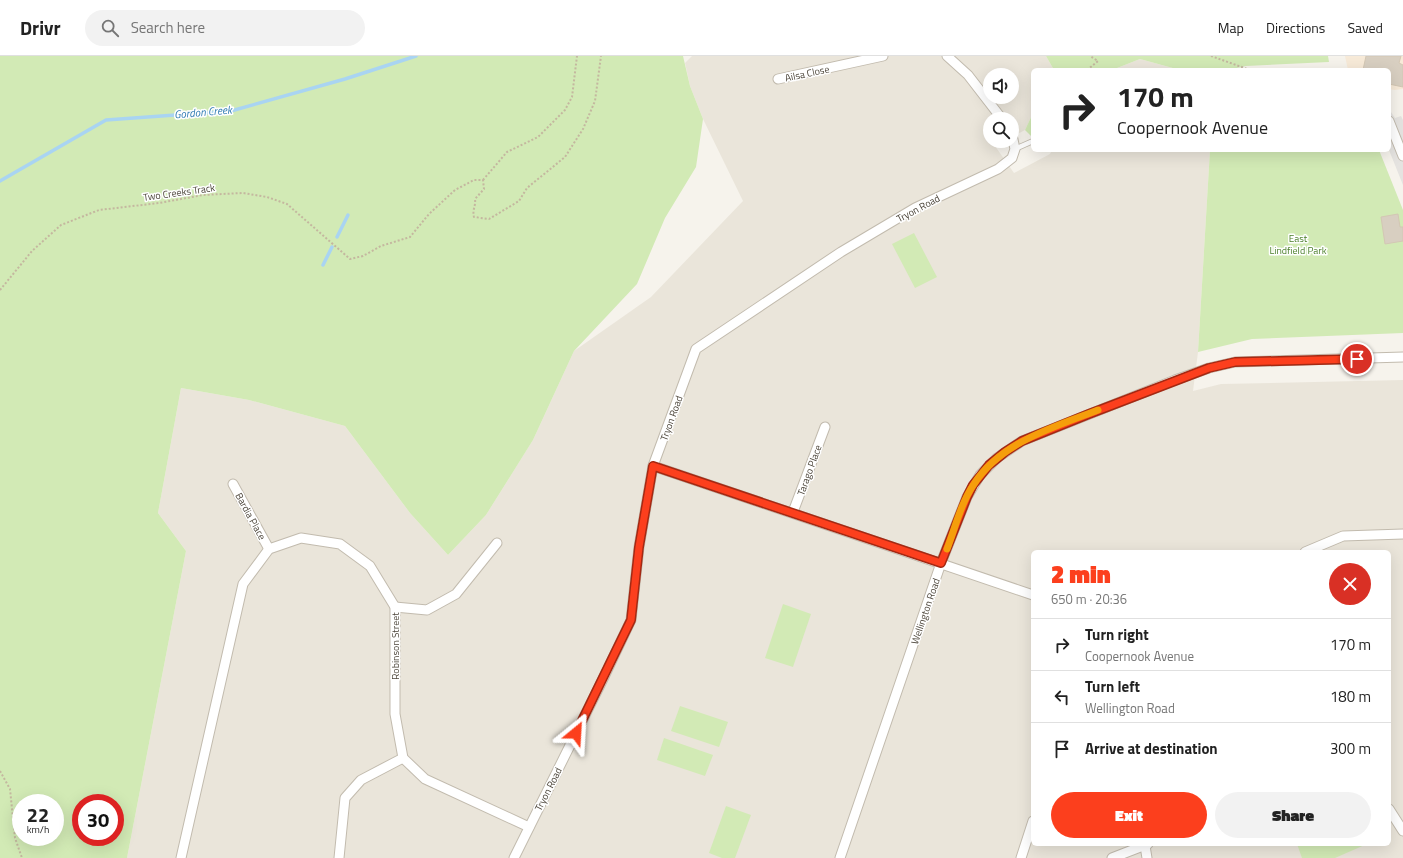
<!DOCTYPE html>
<meta charset="utf-8">
<style>
body{margin:0;font-family:"Titillium Web",sans-serif;background:#f2f2f2;color:#222;height:100vh;display:flex;flex-direction:column;font-size:15px;white-space:nowrap}
*{box-sizing:border-box;margin:0}
p{font-size:13px;color:#767676}
.icon{flex:none;width:22px;height:22px;fill:none;stroke:currentColor;stroke-width:2;stroke-linecap:round;stroke-linejoin:round}
.map{position:relative;flex:1;overflow:hidden}
.panel{position:absolute;left:1031px;top:494px;width:360px;height:296px;display:flex;flex-direction:column;background:#fff;border-radius:6px;box-shadow:0 4px 16px #0002}
.panel>*{flex:none}
.banner{position:absolute;left:1031px;top:12px;width:360px;height:84px;border-radius:6px;box-shadow:0 4px 16px #0002;background:#fff;color:#222;overflow:hidden}
.fabs{position:absolute;left:983px;top:12px;display:grid;gap:8px}
.fabs a{display:grid;place-items:center;width:36px;height:36px;border-radius:50%;background:#fff;box-shadow:0 4px 16px #0002;font-size:20px}
.speed{position:absolute;left:12px;top:738px;display:flex;gap:8px;font-size:20px;font-weight:700;text-align:center}
.speed>*{display:grid;place-content:center;width:52px;height:52px;border-radius:50%;background:#fff;box-shadow:0 4px 16px #0002;line-height:1}
.speed small{font-size:10px;font-weight:400}
.speed .limit{border:6px solid #d22;background:#fff;color:#111}
.pin{position:absolute;display:grid;place-items:center;width:34px;height:34px;color:#fff;margin:-17px;border:2px solid #fff;border-radius:50%;box-shadow:0 1px 4px #0007}
.me{position:absolute;width:44px;margin:-22px;rotate:27deg;stroke-linejoin:round;filter:drop-shadow(0 0 3px #0008)}
.turn{display:flex;align-items:center;gap:14px;height:84px;padding:0 20px;font-size:18px}
.turn .icon{width:52px;height:52px;stroke-width:2.5}
.turn b{display:block;font-size:28px;line-height:34px}
.round{display:grid;place-items:center;flex:none;width:42px;height:42px;border-radius:21px;background:#f2f2f2}
.headline{display:flex;align-items:center;justify-content:space-between;height:68px;padding:0 20px}
h1{font-size:24px;font-weight:800;line-height:30px;color:#fc3f1d}
.primary-button{display:flex;gap:8px;margin-top:auto;padding:8px 20px}
.primary-button a{flex:1;height:46px;border-radius:24px;background:#fc3f1d;color:#fff;font-size:16px;font-weight:800;line-height:46px;text-align:center}
.primary-button a+a{background:#f2f2f2;color:#222}
ul{padding:0;list-style:none}
li{display:flex;align-items:center;gap:12px;height:52px;padding:0 20px;border-top:1px solid #e0e0e0}
li div{flex:1}
li b{display:block;font-size:15px}
li em{font-style:normal}
header{display:flex;align-items:center;gap:24px;box-sizing:border-box;height:56px;padding:0 20px;background:#fff;border-bottom:1px solid #e0e0e0}
header strong{font-size:19px}
nav{display:flex;gap:22px;margin-inline-start:auto;font-size:14px}
.search{width:280px;height:36px;background:#f2f2f2;display:flex;align-items:center;gap:10px;box-sizing:border-box;padding:0 14px;border-radius:22px;color:#767676;font-size:15px}
.map>svg:first-child{display:block}
.residential{fill:#eae5da;fill-rule:evenodd}
.commercial{fill:#f7ead8}
.green{fill:#d2eab5;fill-rule:evenodd}
.parking{fill:#e5e3e0}
.lines{fill:none;stroke-linecap:round;stroke-linejoin:round}
.stream{stroke:#a9d4f2;stroke-width:3.5}
.building{fill:#d8cfc1;stroke:#d3c7b4}
.service-casing{stroke:#c2bbae;stroke-width:6}
.minor-casing{stroke:#c2bbae;stroke-width:11}
.path{stroke:#c4b79f;stroke-width:2;stroke-dasharray:2 2;stroke-linecap:butt}
.service{stroke:#fff;stroke-width:4.5}
.minor{stroke:#fff;stroke-width:9}
.route-casing{stroke:#a42913;stroke-width:10}
.route{stroke:#fc3f1d;stroke-width:7}
.slow{stroke:#f59e0b;stroke-width:7}
.labels{text-anchor:middle;stroke-width:3;stroke-linejoin:round;paint-order:stroke}
.street-label{font-size:10px;fill:#4b4439;stroke:#fff}
.park-label{font-size:10px;fill:#4a7f2a;stroke:#fff}
.water-label{font-size:11px;font-style:italic;fill:#2e7ab2;stroke:#fff}
</style>
<header>
<strong>Drivr</strong>
<div class="search"><svg class="icon" aria-label="search" viewBox="0 0 24 24"><circle cx="10" cy="10" r="6"/><path d="M15 15l6 6"/></svg>Search here</div>
<nav><a>Map</a><a>Directions</a><a>Saved</a></nav>
</header>
<div class="map">
<svg width="1403" height="802" viewBox="0 0 1403 802">
<rect width="100%" height="100%" fill="#f6f3ec"/>
<g class="residential">
<path d="M692,0H1046L1054,14H1033V57L1025,74L1012,81V63H990V85H1004L995,90L1014,117L1050,98L1052,94H1210L1198,296L1193,335L1221,328L1403,324V802H127L186,495L158,457L181,332L249,344L345,370L410,457L448,499L486,459L533,384L574,295L651,241L743,145L703,63L690,30L685,7ZM990,19H1012V41H990ZM1033,496H1389V788H1033Z"/>
<polygon points="1140,3 1180,14 1112,14"/>
</g>
<polygon class="commercial" points="1345,0 1403,0 1403,33 1395,34 1389,33 1389,14 1348,14"/>
<g class="green">
<path d="M0,0H683L690,30L703,63L696,111L665,162L637,228L574,295L533,384L486,459L448,499L410,457L345,370L249,344L181,332L158,457L186,495L127,802H0ZM21,747H55V781H21ZM81,747H115V781H81Z"/>
<polygon points="1046,0 1328,0 1329,6 1246,10 1237,12 1237,14 1180,14 1140,3 1112,14 1054,14"/>
<polygon points="1033,57 1033,82 1025,74"/>
<polygon points="1210,94 1379,94 1403,154 1403,277 1252,283 1198,296"/>
<polygon points="914,177 937,221 915,232 892,188"/>
<polygon points="783,548 811,558 793,611 765,602"/>
<polygon points="680,650 728,666 719,691 671,675"/>
<polygon points="664,682 713,699 705,720 657,704"/>
<polygon points="726,750 751,759 735,802 722,802 709,797"/>
<polygon points="1297,788 1367,788 1335,802 1302,802"/>
</g>
<polygon class="parking" points="1389,53 1395,62 1401,60 1403,64 1403,129 1389,94"/>
<g class="lines">
<g class="stream">
<polyline points="0,125 106,64 231,55 345,23 416,0"/>
<polyline points="337,181 348,159"/>
<polyline points="323,209 332,191"/>
</g>
</g>
<g class="building">
<polygon points="1366,0 1401,0 1399,7 1403,9 1403,31 1389,28 1389,14 1363,14"/>
<polygon points="1398,158 1400,171 1403,171 1403,185 1385,188 1381,161"/>
</g>
<g class="lines">
<g class="service-casing">
<polyline id="service" points="1015,93 1033,85"/>
</g>
<g class="minor-casing">
<g id="minor">
<polyline points="947,0 968,19 1002,63"/>
<polyline points="778,23 883,0"/>
<polyline points="1389,65 1403,100"/>
<polyline points="653,410 1033,539"/>
<polyline points="233,428 269,493"/>
<polyline points="793,456 825,371"/>
<polyline points="1305,496 1343,480 1403,478"/>
<polyline points="395,551 427,554 456,538 497,487"/>
<polyline points="1389,753 1403,775"/>
<polyline points="1145,790 1147,802"/>
<polyline points="181,802 243,528 269,493 301,482 340,488 370,510 395,551 395,658 403,702 425,723 529,771"/>
<polyline points="339,802 345,742 361,724 403,702"/>
<polyline points="514,802 603,623 631,564 639,491 653,410 696,293 841,196 915,152 998,113 1012,102 1015,93 1012,79"/>
<polyline points="840,802 941,507 967,441 980,419 997,402 1022,385 1175,324 1209,312 1235,306 1403,301"/>
<polyline points="1021,802 1033,765"/>
<polyline points="1112,802 1148,788"/>
</g>
</g>
<g class="path">
<polyline points="1211,0 1250,14"/>
<polyline points="1087,14 1098,5 1090,0"/>
<polyline points="483,124 507,96 538,81 565,54 572,41 577,0"/>
<path d="M0,234L32,195L61,169L99,154L159,147L203,139L243,137L267,141L287,148L350,203L363,200L381,190L410,181L429,158L455,134L474,124H483L484,133L475,143C476,150 472,154 474,161L489,163L519,145L527,132L565,101L583,73L595,45L601,0"/>
<polyline points="0,715 10,733 15,782 22,802"/>
</g>
<use href="#service" class="service"/>
<use href="#minor" class="minor"/>
</g>
<g class="lines">
<g class="route-casing">
<polyline id="route" points="576,677 631,564 639,491 653,410 941,507 967,441 973,429 989,409 1005,396 1022,385 1089,358 1209,312 1235,306 1357,303"/>
</g>
<use href="#route" class="route"/>
<path class="slow" d="M947,493C955,472 961,447 974,428C1001,386 1054,371 1098,354"/>
</g>
<g class="labels">
<g class="street-label">
<text transform="translate(807 17) rotate(-12)" y="4">Ailsa Close</text>
<text transform="translate(179 136) rotate(-8)" y="4">Two Creeks Track</text>
<text transform="translate(918 152) rotate(-28)" y="4">Tryon Road</text>
<text transform="translate(671 362) rotate(-70)" y="4">Tryon Road</text>
<text transform="translate(809 414) rotate(-70)" y="4">Tarago Place</text>
<text transform="translate(251 460) rotate(61)" y="4">Bardia Place</text>
<text transform="translate(925 555) rotate(-71)" y="4">Wellington Road</text>
<text transform="translate(395 590) rotate(-90)" y="4">Robinson Street</text>
<text transform="translate(548 733) rotate(-63)" y="4">Tryon Road</text>
</g>
<g class="park-label">
<text x="1298" y="186">East<tspan x="1298" dy="12">Lindfield Park</tspan></text>
</g>
<g class="water-label">
<text transform="translate(203 56) rotate(-5)" y="4">Gordon Creek</text>
</g>
</g>
</svg>
<div class="fabs">
<a><svg class="icon" aria-label="sound" viewBox="0 0 24 24"><path d="M4 9h4l5-4v14l-5-4H4zM17 9q2 3 0 6"/></svg></a>
<a><svg class="icon" aria-label="search" viewBox="0 0 24 24"><circle cx="10" cy="10" r="6"/><path d="M15 15l6 6"/></svg></a>
</div>
<div class="speed"><div>22<small>km/h</small></div><div class="limit">30</div></div>
<div class="pin" style="left:1357px;top:303px;background:#d93025"><svg class="icon" aria-label="arrive" viewBox="0 0 24 24"><path d="M6 21V4h12l-3 4 3 4H6"/></svg></div>
<svg class="me" style="left:576px;top:677px" viewBox="-20 -20 40 40"><path d="M0-17L14 15 0 8-14 15z" fill="#fc3f1d" stroke="#fff" stroke-width="4"/></svg>
<div class="banner">
<div class="turn"><svg class="icon" aria-label="right" viewBox="0 0 24 24"><path d="M7 20v-9h11M14 6l5 5-5 5"/></svg><div><b>170 m</b>Coopernook Avenue</div></div>
</div>
<section class="panel">
<div class="headline"><div><h1>2 min</h1><p>650 m · 20:36</p></div><a class="round" style="background:#d93025;color:#fff"><svg class="icon" aria-label="close" viewBox="0 0 24 24"><path d="M6 6l12 12M18 6L6 18"/></svg></a></div>
<ul>
<li><svg class="icon" aria-label="right" viewBox="0 0 24 24"><path d="M7 20v-9h11M14 6l5 5-5 5"/></svg><div><b>Turn right</b><p>Coopernook Avenue</p></div><em>170 m</em></li>
<li><svg class="icon" aria-label="left" viewBox="0 0 24 24"><path d="M17 20v-9H6M10 6l-5 5 5 5"/></svg><div><b>Turn left</b><p>Wellington Road</p></div><em>180 m</em></li>
<li><svg class="icon" aria-label="arrive" viewBox="0 0 24 24"><path d="M6 21V4h12l-3 4 3 4H6"/></svg><div><b>Arrive at destination</b></div><em>300 m</em></li>
</ul>
<div class="primary-button"><a>Exit</a><a>Share</a></div>
</section>
</div>
